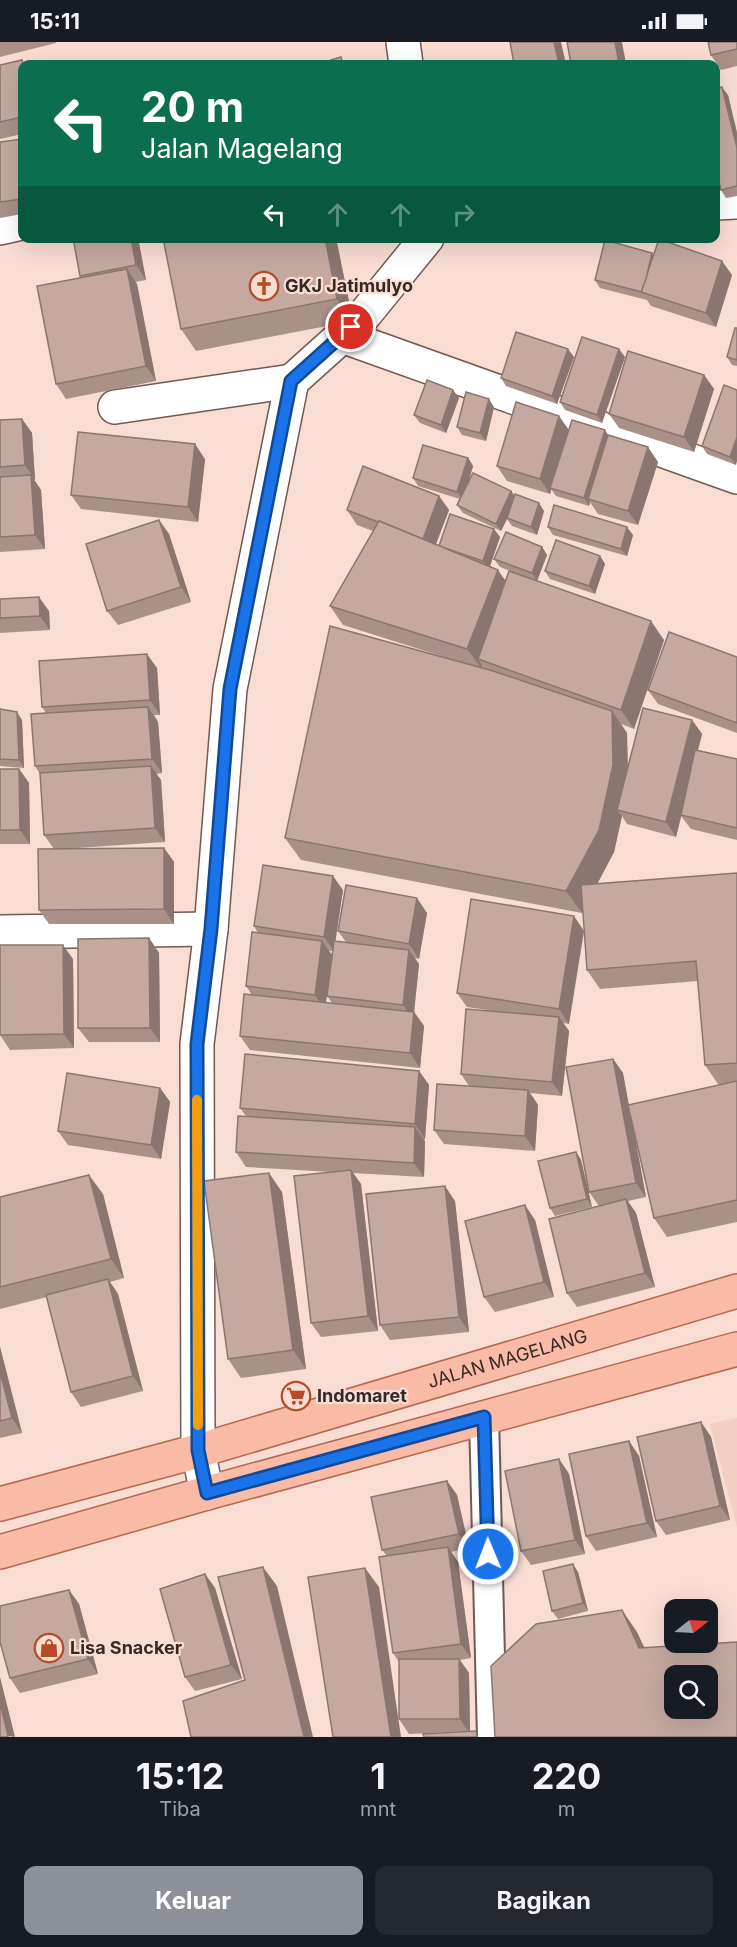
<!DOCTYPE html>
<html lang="id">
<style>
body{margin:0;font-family:Inter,sans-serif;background:#242831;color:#f1f3f6;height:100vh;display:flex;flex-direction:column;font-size:22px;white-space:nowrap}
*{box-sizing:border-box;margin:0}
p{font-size:20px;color:#9ea1a6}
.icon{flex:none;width:33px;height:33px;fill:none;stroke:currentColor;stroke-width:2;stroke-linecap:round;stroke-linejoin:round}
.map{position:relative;height:1695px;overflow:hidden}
.panel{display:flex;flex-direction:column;background:#171b24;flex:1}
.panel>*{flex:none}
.banner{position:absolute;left:18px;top:18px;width:702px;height:183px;border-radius:12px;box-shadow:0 6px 24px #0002;background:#0b6e4f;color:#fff;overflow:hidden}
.needle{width:39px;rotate:72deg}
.controls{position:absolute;left:664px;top:1557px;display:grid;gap:12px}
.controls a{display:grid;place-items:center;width:54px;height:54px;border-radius:12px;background:#171b24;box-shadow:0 6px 24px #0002;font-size:30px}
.pin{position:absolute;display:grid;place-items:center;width:51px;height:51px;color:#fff;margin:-26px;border:3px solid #fff;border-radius:50%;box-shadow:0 2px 6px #0007}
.me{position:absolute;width:66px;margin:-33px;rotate:359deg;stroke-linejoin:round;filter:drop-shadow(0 0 4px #0008)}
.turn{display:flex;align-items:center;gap:21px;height:126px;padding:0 24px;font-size:27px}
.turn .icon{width:78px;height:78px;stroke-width:2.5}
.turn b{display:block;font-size:42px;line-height:51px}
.lanes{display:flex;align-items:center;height:57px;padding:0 24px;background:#0003;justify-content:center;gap:30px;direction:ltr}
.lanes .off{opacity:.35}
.eta{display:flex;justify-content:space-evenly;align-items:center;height:102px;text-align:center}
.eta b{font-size:36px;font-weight:700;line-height:42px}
.primary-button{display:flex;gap:12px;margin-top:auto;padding:12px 24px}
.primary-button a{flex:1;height:69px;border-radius:12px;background:#8c9099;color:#fff;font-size:24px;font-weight:700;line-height:69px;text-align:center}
.primary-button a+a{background:#242831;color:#f1f3f6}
.status{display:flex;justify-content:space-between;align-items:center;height:42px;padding:0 30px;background:#171b24;direction:ltr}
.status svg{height:16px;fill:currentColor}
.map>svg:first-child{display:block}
.built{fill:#f3cec2}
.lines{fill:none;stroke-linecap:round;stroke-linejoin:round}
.lane-casing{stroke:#725951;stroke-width:32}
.street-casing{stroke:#725951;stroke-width:36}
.primary-casing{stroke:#b36a52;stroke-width:36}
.lane{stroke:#fff;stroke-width:28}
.street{stroke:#fff;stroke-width:33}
.primary{stroke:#fabba6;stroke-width:33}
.wall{fill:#a9918a;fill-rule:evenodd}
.shaded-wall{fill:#8a7670}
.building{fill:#c5a9a0;stroke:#8a7670;stroke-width:1.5;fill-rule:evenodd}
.route-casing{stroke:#114b97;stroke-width:15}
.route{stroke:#1a73e8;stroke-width:10}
.slow{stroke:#f59e0b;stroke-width:10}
.labels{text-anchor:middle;stroke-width:4.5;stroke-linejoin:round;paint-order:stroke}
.poi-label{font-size:18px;font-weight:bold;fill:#342926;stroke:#f9dcd2;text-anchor:start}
.street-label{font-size:18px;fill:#342926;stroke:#f9dcd2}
</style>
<div class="status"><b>15:11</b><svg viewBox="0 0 49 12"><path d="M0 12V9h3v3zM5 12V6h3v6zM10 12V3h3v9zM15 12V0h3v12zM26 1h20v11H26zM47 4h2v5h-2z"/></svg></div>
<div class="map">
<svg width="737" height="1695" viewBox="0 0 737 1695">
<rect width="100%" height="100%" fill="#f9dcd2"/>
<polygon class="built" points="737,1376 737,1485 710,1382"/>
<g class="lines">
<g class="lane-casing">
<polyline id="lane" points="484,1375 492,1695"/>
</g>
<g class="street-casing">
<g id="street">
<polyline points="403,0 406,22"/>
<polyline points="716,161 737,160"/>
<polyline points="0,186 22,181"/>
<polyline points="342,294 737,435"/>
<polyline points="115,365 292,339"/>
<polyline points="0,890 211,887"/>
<polyline points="207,1451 198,1409 197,1002 211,887 230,647 292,339 361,277 427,196"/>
</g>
</g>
<g class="primary-casing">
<g id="primary">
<path id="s1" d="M0,1462L198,1409L737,1249"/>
<polyline points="0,1510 207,1451 737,1307"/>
</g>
</g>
<use href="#lane" class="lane"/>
<use href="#street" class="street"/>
<use href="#primary" class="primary"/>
</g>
<g class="wall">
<polygon points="0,0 56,0 56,1 0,15"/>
<polygon points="737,0 737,24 721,28 711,13"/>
<polygon points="22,18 25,22 22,22 22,92 0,97 0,23"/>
<polygon points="728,53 737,91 737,154 726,156 721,148"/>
<polygon points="22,97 22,172 0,176 0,100"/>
<polygon points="73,196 138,196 146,238 135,240 137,242 156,339 66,357 56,342 81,236 80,234"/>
<polygon points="163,196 336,196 353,279 196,309 181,287"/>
<polygon points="652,211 653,213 732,233 716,285 651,264 647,258 600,246 595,238"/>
<polygon points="737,286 737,324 732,323 727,315"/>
<polygon points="574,315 557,362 506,344 501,336"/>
<polygon points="625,315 602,381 565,368 560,360"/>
<polygon points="704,333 714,347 694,410 619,386 609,372"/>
<polygon points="453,348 459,356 446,391 420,381 414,373"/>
<polygon points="737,348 736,423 707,412 702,404"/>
<polygon points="494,365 486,399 462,393 457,385"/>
<polygon points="22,377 32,391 35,438 34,438 41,448 45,507 0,510 0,378"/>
<polygon points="568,388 609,393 658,420 638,483 598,472 590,460 589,464 556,454 551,447 550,452 507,439 497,424"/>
<polygon points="468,416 473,424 469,439 511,449 514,454 544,469 537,493 512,484 507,477 501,489 463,471 457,463 460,457 418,444 413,436"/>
<polygon points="205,417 198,480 81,467 71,453"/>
<polygon points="439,454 449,468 436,502 439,504 500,495 490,524 505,538 522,534 500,525 494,517 542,505 547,513 537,539 664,598 634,687 621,682 627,691 628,727 692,678 702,692 698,708 737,717 737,798 691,787 681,774 676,795 627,782 622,774 614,810 597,842 737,831 737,1180 667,1195 654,1176 630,1068 646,1155 628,1159 636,1171 655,1245 577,1265 567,1251 599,1164 589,1150 613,1017 623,1031 628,1063 723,1042 718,1042 705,1023 698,939 600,947 587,928 583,868 582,871 301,818 285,796 476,625 343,583 330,564 373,489 357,483 347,468"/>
<polygon points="159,478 169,492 191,560 118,583 107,569"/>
<polygon points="548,485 633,493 627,514 553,493"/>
<polygon points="600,514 605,522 595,552 550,537 545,529"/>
<polygon points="0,557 49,569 50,588 0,591"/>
<polygon points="737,615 737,691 658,662 648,648"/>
<polygon points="157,626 160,673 154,673 158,680 162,731 156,732 161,738 165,800 62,807 164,806 174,820 174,882 49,882 39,868 54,807 44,793 40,732 35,724 46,671 42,665"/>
<polygon points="0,667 22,678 24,726 0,724"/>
<polygon points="0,727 19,727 29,741 30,802 0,802"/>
<path d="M343,848L335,899L346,900L338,889L427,871L419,917L415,916L419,922L414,970L424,984L420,1026L250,1008L240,994L252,953L246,944L258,891L254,884ZM328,909H332L327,954L333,962L326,961L332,913Z"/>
<polygon points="574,874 569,982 563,981 569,989 562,1054 530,1051 538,1063 535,1109 444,1102 434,1088 469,1044 461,1032 487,968 467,965 457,951"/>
<polygon points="149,896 159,911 160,1000 89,1000 78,986"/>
<polygon points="73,917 74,1006 10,1008 0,993"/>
<polygon points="419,1029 429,1043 425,1097 424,1097 425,1099 424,1135 353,1131 361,1142 378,1289 321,1295 311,1281 332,1130 246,1125 236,1110 246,1074 240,1066"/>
<polygon points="160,1046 170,1060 161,1117 68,1103 58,1089"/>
<polygon points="576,1110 581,1118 592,1165 555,1174 550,1166"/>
<polygon points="282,1150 306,1327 241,1336 228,1317"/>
<polygon points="103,1152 124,1236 110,1240 118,1252 143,1349 81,1365 71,1350 47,1255 0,1267 0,1155"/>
<polygon points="455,1159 469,1290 390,1298 380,1283"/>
<polygon points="535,1178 554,1255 495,1270 484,1255"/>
<polygon points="0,1305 22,1391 0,1396"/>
<polygon points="701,1380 711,1395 730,1478 666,1493 656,1479"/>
<polygon points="629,1399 639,1414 657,1495 596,1509 586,1494"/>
<polygon points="559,1417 569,1432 585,1512 531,1523 521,1509"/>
<polygon points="447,1439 457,1453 469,1506 451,1510 458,1520 471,1616 460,1618 469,1631 470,1689 409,1692 399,1677 399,1620 393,1611 387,1514 382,1508"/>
<polygon points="578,1530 588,1569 558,1577 552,1569"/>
<polygon points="205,1532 215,1546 242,1637 195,1649 185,1635"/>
<polygon points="69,1548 79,1562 98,1632 20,1651 10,1636"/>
</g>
<g class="shaded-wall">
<polygon points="554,0 561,0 566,22 559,22"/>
<polygon points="615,0 622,0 626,22 619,22"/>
<polygon points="722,45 728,53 737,91 737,106"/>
<polygon points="131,196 138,196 146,238 136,223"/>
<polygon points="325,196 336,196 353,279 337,257"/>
<polygon points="722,219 732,233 716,285 706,271"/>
<polygon points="127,227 137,242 156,339 146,324"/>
<polygon points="568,307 574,315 557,362 552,354"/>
<polygon points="619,307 625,315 602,381 597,373"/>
<polygon points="704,333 714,347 694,410 684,395"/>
<polygon points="453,348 459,356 446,391 441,383"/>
<polygon points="489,357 494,365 486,399 480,391"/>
<polygon points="559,374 569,388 550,452 540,437"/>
<polygon points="22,377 32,391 35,438 25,423"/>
<polygon points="605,388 610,396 588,457 590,460 589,464 584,456"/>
<polygon points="737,395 737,419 736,423 730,415"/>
<polygon points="195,402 205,417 198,480 188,465"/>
<polygon points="648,405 658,420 638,483 628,469"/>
<polygon points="468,416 473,424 463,458 457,450"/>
<polygon points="31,433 41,448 45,507 35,493"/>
<polygon points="511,449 517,457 501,489 496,482"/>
<polygon points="439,454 449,468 432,512 422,497"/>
<polygon points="539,461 544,469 537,493 531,485"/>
<polygon points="159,478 169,492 191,560 181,545"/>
<polygon points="627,485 633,493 627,514 621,507"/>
<polygon points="494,487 500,495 489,527 483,519"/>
<polygon points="542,505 547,513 537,539 532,531"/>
<polygon points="600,514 605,522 595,552 589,544"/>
<polygon points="498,528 511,547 478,617 482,623 481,626 467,607"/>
<polygon points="39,555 49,569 50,588 40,574"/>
<polygon points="651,579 664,598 634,687 621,668"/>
<polygon points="147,612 157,626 160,673 150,658"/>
<polygon points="148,665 158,680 162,731 152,717"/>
<polygon points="612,669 627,691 628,745 617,768 622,774 614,810 582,871 566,849"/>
<polygon points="17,670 22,678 24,726 19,718"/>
<polygon points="692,678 702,692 676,795 666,780"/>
<polygon points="151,724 161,738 165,800 155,786"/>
<polygon points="19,727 29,741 30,802 20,788"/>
<polygon points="164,806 174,820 174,882 164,867"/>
<polygon points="333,834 343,848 334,909 324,895"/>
<polygon points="417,856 427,871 419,917 409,902"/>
<polygon points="574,874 584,889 569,982 559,967"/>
<polygon points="149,896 159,911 160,1000 150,986"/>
<polygon points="322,899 332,913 325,968 315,953"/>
<polygon points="63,903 73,917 74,1006 64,992"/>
<polygon points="409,908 419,922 414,970 424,984 420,1026 410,1011 413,977 403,963"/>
<polygon points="559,975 569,989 562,1054 552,1040"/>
<polygon points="613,1017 623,1031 646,1155 636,1141"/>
<polygon points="419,1029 429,1043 425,1097 415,1082"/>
<polygon points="160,1046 170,1060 161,1117 151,1103"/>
<polygon points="528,1048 538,1063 535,1109 525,1094"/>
<polygon points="415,1085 425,1099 424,1135 414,1121"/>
<polygon points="576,1110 581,1118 592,1165 587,1157"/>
<polygon points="351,1128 361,1142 378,1289 368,1274"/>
<polygon points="269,1131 282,1150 306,1327 293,1308"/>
<polygon points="89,1133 103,1152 124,1236 111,1217"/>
<polygon points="445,1144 455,1159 469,1290 459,1275"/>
<polygon points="626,1157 636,1171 655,1245 645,1231"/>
<polygon points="525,1163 535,1178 554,1255 544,1240"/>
<polygon points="108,1237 118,1252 143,1349 133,1334"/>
<polygon points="0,1305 22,1391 12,1376 0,1330"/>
<polygon points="701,1380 711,1395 730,1478 720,1464"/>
<polygon points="629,1399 639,1414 657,1495 647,1481"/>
<polygon points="559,1417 569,1432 585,1512 575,1498"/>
<polygon points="447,1439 457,1453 469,1506 459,1492"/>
<polygon points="448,1505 458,1520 471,1616 461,1602"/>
<polygon points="573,1522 578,1530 588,1569 583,1561"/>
<polygon points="263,1525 277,1544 313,1695 304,1695"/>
<polygon points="365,1526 379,1545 401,1695 391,1695"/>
<polygon points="205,1532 215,1546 242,1637 231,1623"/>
<polygon points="69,1548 79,1562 98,1632 88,1617"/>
<polygon points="622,1568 637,1590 655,1628 639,1606"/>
<polygon points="459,1617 469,1631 470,1692 460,1677"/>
<polygon points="0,1635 15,1695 8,1694 0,1661"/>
</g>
<g class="building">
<polygon points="510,0 554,0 559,22 514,22"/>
<polygon points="567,0 615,0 619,22 571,22"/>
<polygon points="708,0 737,0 737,7 711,13"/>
<polygon points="341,15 343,22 318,22"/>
<polygon points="22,18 23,22 22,75 0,80 0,23"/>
<polygon points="722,45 737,106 737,144 721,148 716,128 716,47"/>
<polygon points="22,97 22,157 0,160 0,100"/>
<polygon points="73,196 131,196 136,223 80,234"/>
<polygon points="163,196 325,196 337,257 181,287"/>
<polygon points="659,197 722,219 706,271 641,250"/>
<polygon points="605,198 652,211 646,237 641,250 642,250 595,238"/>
<polygon points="127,227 146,324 56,342 37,244"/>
<polygon points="735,286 737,286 737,318 727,315"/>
<polygon points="516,290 568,307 552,354 501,336"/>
<polygon points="582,295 619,307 597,373 560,360"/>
<polygon points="628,309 704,333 684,395 609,372"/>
<polygon points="427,338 453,348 441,383 414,373"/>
<polygon points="724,343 737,348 737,395 730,415 702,404"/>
<polygon points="466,350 489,357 480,391 457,385"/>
<polygon points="516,360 559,374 540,437 497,424"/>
<polygon points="22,377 25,423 0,425 0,378"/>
<polygon points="572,378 605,388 584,456 550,446"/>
<polygon points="78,390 195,402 188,465 71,453"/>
<polygon points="608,393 648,405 628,469 588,457"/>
<polygon points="423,403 468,416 457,450 413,436"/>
<polygon points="363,424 439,454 423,497 379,479 378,480 347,468"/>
<polygon points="473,431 511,449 496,482 457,463"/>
<polygon points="31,433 35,493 0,495 0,435"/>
<polygon points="515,452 539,461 531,485 507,476"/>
<polygon points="554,463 627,485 621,507 548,485"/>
<polygon points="450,472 494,487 483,519 439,504"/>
<polygon points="159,478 181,545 107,569 86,502"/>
<polygon points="379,479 498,528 467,607 330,564"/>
<polygon points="506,490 542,505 532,531 494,517"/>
<polygon points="556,498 600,514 589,544 545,529"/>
<polygon points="509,529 651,579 621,668 478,617"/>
<polygon points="39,555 40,574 0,576 0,557"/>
<polygon points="330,584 493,629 612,669 613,723 599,788 566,849 285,796"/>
<polygon points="669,590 737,615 737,681 648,648"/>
<polygon points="147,612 150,658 42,665 39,619"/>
<polygon points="148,665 152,717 35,724 31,672"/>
<polygon points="643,666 692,678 666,780 617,768"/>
<polygon points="0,667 17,670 19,718 0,717"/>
<polygon points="695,708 737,717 737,786 681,773"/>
<polygon points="151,724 155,786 44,793 40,731"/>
<polygon points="0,727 19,727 20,788 0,788"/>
<polygon points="164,806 164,867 39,868 38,807"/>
<polygon points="263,823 333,834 324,895 254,884"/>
<polygon points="737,831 737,1021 705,1023 696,919 587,928 581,843"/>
<polygon points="346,843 417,856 409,902 338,889"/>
<polygon points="471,857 574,874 559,967 457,951"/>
<polygon points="252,890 322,899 315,953 246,944"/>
<polygon points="149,896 150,986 78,986 78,897"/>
<polygon points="334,899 409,908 403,963 327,954"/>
<polygon points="0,903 63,903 64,992 0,993"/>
<polygon points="244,952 414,970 410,1011 240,994"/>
<polygon points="466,967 559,975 552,1040 461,1032"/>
<polygon points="245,1012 419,1029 415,1082 240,1066"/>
<polygon points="613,1017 636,1141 589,1150 566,1025"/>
<polygon points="67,1031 160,1046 151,1103 58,1089"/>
<polygon points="737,1039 737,1158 654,1176 628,1063"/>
<polygon points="437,1042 528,1048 525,1094 434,1088"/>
<polygon points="238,1074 415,1085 414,1121 236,1110"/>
<polygon points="576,1110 587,1157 550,1166 538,1119"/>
<polygon points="351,1128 368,1274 311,1281 294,1134"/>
<polygon points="269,1131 293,1308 228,1317 204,1139"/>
<polygon points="89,1133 111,1217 0,1245 0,1155"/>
<polygon points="445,1144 459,1275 380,1283 366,1152"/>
<polygon points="626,1157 645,1231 567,1251 549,1177"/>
<polygon points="525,1163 544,1240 484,1255 465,1179"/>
<polygon points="108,1237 133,1334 71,1350 46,1253"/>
<polygon points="0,1330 12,1376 0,1379"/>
<polygon points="701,1380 720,1464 656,1479 637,1395"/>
<polygon points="629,1399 647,1481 586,1494 569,1412"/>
<polygon points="559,1417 575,1498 521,1509 505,1429"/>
<polygon points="447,1439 459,1492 382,1508 371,1455"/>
<polygon points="448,1505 461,1602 393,1611 379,1515"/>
<polygon points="573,1522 583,1561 552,1569 543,1529"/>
<polygon points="263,1525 304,1695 191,1695 183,1659 245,1638 218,1535"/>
<polygon points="365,1526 391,1695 333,1695 308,1535"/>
<polygon points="205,1532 231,1623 185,1635 160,1547"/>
<polygon points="69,1548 88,1617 10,1636 0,1600 0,1564"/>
<path d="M622,1568L639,1606L737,1600V1695H495L491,1624L536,1582ZM675,1634H708V1666H675Z"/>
<polygon points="399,1617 459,1617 460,1677 399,1677"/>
<polygon points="0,1661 8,1694 6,1695 0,1695"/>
<polygon points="476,1689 477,1695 424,1695 423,1692"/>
</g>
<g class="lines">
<g class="route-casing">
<polyline id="route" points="351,285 291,339 230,647 211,887 197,1002 198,1408 207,1451 484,1375 488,1512"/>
</g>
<use href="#route" class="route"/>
<polyline class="slow" points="197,1058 198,1383"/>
</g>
<defs>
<g id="church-ring" transform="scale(1.5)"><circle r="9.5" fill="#f9dcd2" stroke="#b44c28" stroke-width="1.5"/><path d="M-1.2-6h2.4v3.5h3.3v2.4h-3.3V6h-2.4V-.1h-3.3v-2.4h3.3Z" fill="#b44c28"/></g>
<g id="supermarket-ring" transform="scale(1.5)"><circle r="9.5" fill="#f9dcd2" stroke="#b44c28" stroke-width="1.5"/><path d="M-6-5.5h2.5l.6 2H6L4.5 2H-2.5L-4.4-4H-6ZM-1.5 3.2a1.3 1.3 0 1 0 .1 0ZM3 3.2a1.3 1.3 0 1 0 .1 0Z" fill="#b44c28"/></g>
<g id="shop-ring" transform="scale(1.5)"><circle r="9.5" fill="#f9dcd2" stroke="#b44c28" stroke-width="1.5"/><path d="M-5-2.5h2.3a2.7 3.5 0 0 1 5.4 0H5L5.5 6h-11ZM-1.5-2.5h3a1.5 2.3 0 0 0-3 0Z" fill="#b44c28"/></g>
</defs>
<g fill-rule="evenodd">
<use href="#church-ring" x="264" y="244"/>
<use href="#supermarket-ring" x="296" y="1354"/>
<use href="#shop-ring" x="49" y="1606"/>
</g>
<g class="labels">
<g class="poi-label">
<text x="285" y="250">GKJ Jatimulyo</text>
<text x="317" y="1360">Indomaret</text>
<text x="70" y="1612">Lisa Snacker</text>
</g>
<g class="street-label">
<text dy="6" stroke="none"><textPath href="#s1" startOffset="528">JALAN MAGELANG</textPath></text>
</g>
</g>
</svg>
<div class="controls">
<a><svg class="needle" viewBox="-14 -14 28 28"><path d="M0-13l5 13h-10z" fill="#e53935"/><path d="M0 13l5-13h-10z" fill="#9ea1a6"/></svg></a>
<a><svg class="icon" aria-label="search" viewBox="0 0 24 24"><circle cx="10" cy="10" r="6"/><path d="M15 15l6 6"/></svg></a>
</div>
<div class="pin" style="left:351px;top:285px;background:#d93025"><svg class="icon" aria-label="arrive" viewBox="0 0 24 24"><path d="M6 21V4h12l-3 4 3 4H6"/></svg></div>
<svg class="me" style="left:488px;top:1512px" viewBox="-20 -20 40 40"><circle r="17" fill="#1a73e8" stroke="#fff" stroke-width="3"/><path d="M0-11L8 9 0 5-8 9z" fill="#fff"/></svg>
<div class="banner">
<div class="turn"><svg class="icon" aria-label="left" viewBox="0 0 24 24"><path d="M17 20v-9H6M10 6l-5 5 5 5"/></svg><div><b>20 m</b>Jalan Magelang</div></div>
<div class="lanes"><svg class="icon" aria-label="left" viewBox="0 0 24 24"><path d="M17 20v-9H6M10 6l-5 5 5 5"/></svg><svg class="icon off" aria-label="ahead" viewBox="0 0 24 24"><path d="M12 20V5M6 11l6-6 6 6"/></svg><svg class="icon off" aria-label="ahead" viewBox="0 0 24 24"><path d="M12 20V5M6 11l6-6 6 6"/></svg><svg class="icon off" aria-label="right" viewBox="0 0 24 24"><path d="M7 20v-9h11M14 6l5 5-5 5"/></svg></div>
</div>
</div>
<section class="panel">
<div class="eta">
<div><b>15:12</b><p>Tiba</p></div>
<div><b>1</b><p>mnt</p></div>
<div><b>220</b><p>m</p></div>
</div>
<div class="primary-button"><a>Keluar</a><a>Bagikan</a></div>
</section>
